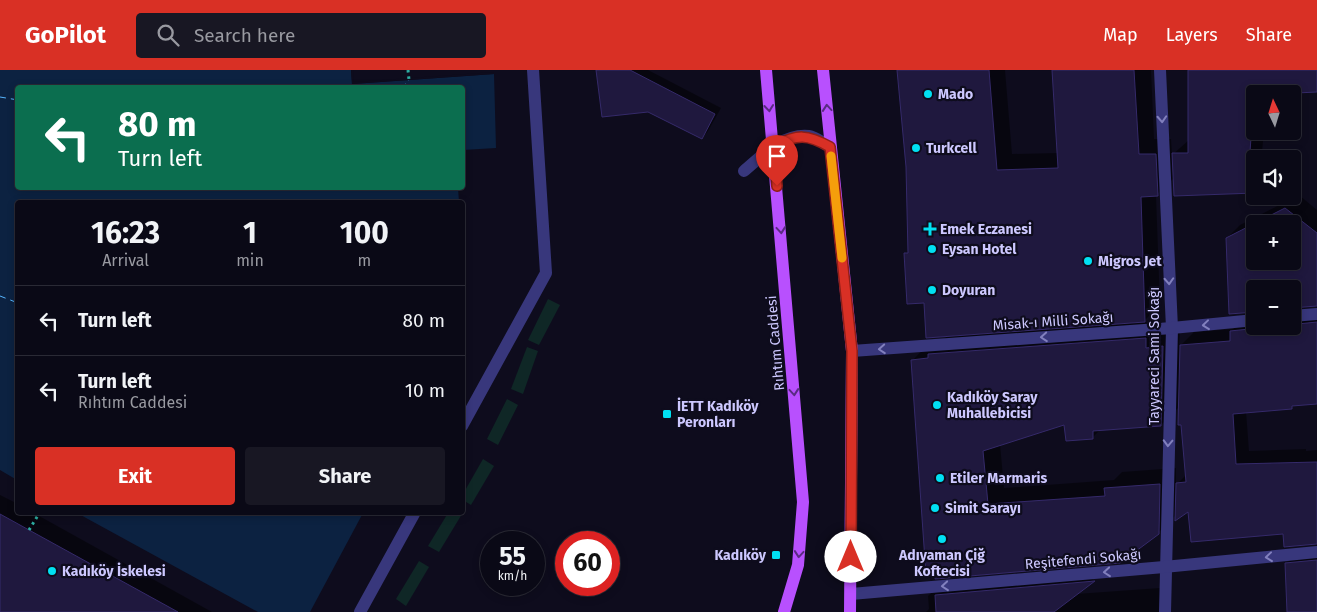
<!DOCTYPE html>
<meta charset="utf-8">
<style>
body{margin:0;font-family:"Fira Sans",sans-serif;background:#181723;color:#f1f3f6;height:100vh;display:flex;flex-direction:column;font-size:19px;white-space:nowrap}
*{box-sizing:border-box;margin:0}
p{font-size:16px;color:#999aa1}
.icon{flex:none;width:28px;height:28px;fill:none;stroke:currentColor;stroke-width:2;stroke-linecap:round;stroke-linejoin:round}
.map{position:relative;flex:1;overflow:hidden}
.sheet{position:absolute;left:15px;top:130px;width:450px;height:315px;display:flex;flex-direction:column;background:#0a0916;border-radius:5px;box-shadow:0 2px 8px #0003,0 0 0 1px #2a2a35}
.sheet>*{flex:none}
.guide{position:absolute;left:15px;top:15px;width:450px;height:105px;border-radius:5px;box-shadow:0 2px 8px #0003,0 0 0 1px #2a2a35;background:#0b6e4f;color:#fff;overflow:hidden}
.needle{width:32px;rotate:356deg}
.tools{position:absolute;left:1246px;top:15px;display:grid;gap:10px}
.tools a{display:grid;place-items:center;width:55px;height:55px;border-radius:5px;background:#0a0916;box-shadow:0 2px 8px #0003,0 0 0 1px #2a2a35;font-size:25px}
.speed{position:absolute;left:480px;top:461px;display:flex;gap:10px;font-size:25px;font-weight:700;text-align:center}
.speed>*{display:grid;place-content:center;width:65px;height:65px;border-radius:50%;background:#0a0916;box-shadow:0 2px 8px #0003,0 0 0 1px #2a2a35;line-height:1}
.speed small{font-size:12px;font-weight:400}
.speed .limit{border:8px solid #d22;background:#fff;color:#111}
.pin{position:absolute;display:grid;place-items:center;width:42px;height:42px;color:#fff;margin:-51px -21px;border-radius:50% 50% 50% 0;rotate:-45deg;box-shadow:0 0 5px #0007}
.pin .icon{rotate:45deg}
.me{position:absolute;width:55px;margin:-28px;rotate:0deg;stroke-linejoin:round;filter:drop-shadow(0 0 4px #0008)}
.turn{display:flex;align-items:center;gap:18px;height:105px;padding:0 20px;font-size:22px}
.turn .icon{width:65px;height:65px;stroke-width:2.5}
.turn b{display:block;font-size:35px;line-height:42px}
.eta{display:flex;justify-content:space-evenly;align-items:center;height:85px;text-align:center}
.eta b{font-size:30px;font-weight:700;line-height:35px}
.cta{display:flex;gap:10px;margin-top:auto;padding:10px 20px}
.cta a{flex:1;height:58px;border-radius:5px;background:#d93025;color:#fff;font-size:20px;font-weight:700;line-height:58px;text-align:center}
.cta a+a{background:#181723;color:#f1f3f6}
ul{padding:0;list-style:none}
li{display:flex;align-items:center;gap:15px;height:70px;padding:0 20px;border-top:1px solid #2a2a35}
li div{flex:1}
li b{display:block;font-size:19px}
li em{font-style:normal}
header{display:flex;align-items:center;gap:30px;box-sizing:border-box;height:70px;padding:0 25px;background:#d93025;color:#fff}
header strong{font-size:24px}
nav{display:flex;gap:28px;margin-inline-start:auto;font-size:18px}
.search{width:350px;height:45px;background:#181723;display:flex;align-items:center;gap:12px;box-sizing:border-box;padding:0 18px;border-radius:5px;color:#999aa1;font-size:19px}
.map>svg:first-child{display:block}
.green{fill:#0f2726}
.water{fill:#0c2241}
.pier{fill:#0e0c1d}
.shadow{fill:#0007;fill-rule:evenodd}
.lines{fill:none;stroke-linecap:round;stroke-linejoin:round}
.ferry{stroke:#57b5fe;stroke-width:1;stroke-dasharray:6 5;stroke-linecap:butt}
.building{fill:#1f183e;stroke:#352a6a;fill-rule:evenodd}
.path{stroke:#2daea3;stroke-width:3;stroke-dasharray:2.5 4;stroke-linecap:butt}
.minor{stroke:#38377c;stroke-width:12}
.major{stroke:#b850fe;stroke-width:12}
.oneway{stroke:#5a2b82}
.oneway2{stroke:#8280be}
.route-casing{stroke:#8d1f18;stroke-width:12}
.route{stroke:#d93025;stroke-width:9}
.slow{stroke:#f59e0b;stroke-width:9}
.poi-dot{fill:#01e0f2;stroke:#0e0c1d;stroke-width:2}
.labels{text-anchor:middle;stroke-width:4.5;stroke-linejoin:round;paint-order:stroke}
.poi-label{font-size:14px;font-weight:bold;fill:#cdc8ff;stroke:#0e0c1d;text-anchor:start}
.street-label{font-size:14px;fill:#cdc8ff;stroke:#0e0c1d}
</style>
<header>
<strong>GoPilot</strong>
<div class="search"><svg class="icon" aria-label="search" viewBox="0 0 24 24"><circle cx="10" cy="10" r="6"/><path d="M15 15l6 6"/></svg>Search here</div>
<nav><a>Map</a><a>Layers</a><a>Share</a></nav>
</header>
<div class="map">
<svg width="1317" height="542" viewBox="0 0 1317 542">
<rect width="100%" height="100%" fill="#0e0c1d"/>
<g class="green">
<polygon points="548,229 560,235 539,275 528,270"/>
<polygon points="527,277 538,281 523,324 511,319"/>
<polygon points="507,329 518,335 498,375 487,369"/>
<polygon points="483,389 494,396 471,435 463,430 463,424"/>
<polygon points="448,443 462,444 439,482 428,476"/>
<polygon points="419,491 429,497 406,536 396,529"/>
</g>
<g class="water">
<polygon points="0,0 351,0 352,14 494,4 496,78 463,80 462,18 18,18 18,118 458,118 459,132 18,132 17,410 0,400"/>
<polygon points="77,443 363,443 310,542 258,542"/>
</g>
<polygon class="pier" points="351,0 353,0 354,12 494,2 494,4 352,14"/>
<g class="shadow">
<polygon points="598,0 648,0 721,38 708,61 702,68"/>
<path d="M899,0H1005L1012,84L1058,83L1053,0H1151L1154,69H1171L1172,85L1189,70V0H1317V20L1255,24V61H1264L1262,82H1273V89H1255V121L1174,108L1156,125L1160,235L1142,253L1162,252V261L1180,260L1179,277L1194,262L1233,259L1244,248L1255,256H1292V219H1255V241L1227,168L1240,155L1299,125L1317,140V235L1299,236L1301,240H1317V333L1295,335L1291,338L1246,341L1249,381L1306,379V381L1317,380V473L1189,439L1177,444L1158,463L1120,491L927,508L913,290L929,273L941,272L948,265L925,232L905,184L909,180L907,97ZM1255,154H1292V191H1255ZM1179,337L1187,404L1176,415V398L1122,402L1114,410L1004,418L1000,374L1065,354L1093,367L1101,359L1161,355Z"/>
<polygon points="0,425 18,434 18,442 32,442 212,542 0,542"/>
<polygon points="1317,478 1317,542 1288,542 1286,494 1299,480"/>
<polygon points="1104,500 1076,524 1160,518 1161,542 926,542 929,539 928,526 940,514"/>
</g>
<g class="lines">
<g class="ferry">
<polyline points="401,18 409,10"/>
<polyline points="0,27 18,30"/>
<polyline points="0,226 18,233"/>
</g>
</g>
<g class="building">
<polygon points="596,0 630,0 715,44 702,69 648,42 602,47"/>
<polygon points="897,0 989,0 997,100 1058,98 1052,0 1134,0 1139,84 1156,84 1158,126 1141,127 1145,252 926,268 924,233 907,234 904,183 908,183 906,97"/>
<polygon points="1188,0 1317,0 1317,22 1254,25 1249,96 1255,95 1255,123 1174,126 1172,83 1188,83"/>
<path d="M1285,138L1317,163V236L1292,238V219H1255V242L1229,244L1226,168ZM1255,154H1292V191H1255Z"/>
<polygon points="1317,252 1317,334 1292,336 1292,339 1233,344 1236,394 1317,392 1317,474 1284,477 1283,464 1191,472 1188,442 1175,451 1176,413 1186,412 1181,355 1178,355 1180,275 1230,271 1230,261"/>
<polygon points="1146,268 1146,278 1163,276 1161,356 1093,361 1093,369 1066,371 1064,355 983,381 988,434 1105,426 1104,418 1160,414 1159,464 1120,493 935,509 935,504 926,505 911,290 928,288 928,284"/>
<polygon points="0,444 29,460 178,542 0,542"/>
<polygon points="1317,490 1317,542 1287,542 1285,493"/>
<polygon points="1095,511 1054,542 936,542 935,525"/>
</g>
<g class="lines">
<g class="path">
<polyline points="408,0 409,10"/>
<polyline points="29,460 40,442"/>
</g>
<g class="minor">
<polyline points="1160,0 1172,258 1165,542"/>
<path d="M744,101C762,86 783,63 809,66C816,67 824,74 831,77"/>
<polyline points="1292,246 1317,244"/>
<polyline points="852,281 1172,258 1255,250"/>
<polyline points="462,356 546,203 533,0"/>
<polyline points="851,524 1164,497 1317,482"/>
<polyline points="360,542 415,442"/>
</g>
<g class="major">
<polyline points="766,0 803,432 798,495 784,542"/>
<polyline points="823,0 852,281 850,542"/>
</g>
</g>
<defs><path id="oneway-chevron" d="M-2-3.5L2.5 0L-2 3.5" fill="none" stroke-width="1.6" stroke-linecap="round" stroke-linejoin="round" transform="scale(1.25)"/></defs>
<g class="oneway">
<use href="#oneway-chevron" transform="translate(769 38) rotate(84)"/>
<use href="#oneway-chevron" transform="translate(827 38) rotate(-95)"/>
<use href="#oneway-chevron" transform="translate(781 160) rotate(85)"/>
<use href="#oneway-chevron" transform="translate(794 322) rotate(85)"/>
<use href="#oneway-chevron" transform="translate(799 484) rotate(95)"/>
</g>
<g class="oneway2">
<use href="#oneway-chevron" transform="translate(1162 49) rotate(87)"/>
<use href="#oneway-chevron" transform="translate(1169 211) rotate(87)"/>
<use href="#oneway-chevron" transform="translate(1206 255) rotate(174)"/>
<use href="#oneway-chevron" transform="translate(1044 267) rotate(176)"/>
<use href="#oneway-chevron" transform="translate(882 279) rotate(176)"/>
<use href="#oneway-chevron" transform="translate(1168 373) rotate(92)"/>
<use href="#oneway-chevron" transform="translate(1269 487) rotate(174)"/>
<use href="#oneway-chevron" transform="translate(1107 502) rotate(175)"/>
<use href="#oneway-chevron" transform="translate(945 516) rotate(175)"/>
</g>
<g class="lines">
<g class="route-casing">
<path id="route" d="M777,116L774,76C798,64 807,64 830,77L852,281L851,487"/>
</g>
<use href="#route" class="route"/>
<polyline class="slow" points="831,86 842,188"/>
</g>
<g class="poi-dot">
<circle cx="928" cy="24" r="5"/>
<circle cx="916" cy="78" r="5"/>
<path d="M927.5 151.5h5v5h5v5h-5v5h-5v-5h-5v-5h5z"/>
<circle cx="932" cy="179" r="5"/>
<circle cx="1088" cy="191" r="5"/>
<circle cx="932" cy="220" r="5"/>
<circle cx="937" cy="335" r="5"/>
<rect x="662" y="339" width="10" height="10" rx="2.5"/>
<circle cx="940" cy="408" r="5"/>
<circle cx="935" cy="438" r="5"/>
<circle cx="942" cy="469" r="5"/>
<rect x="771" y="480" width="10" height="10" rx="2.5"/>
<circle cx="52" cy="501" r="5"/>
</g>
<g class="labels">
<g class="poi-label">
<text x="938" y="29">Mado</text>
<text x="926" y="83">Turkcell</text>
<text x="940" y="164">Emek Eczanesi</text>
<text x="942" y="184">Eysan Hotel</text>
<text x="1098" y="196">Migros Jet</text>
<text x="942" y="225">Doyuran</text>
<text x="947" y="332">Kadıköy Saray<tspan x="947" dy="16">Muhallebicisi</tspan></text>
<text x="677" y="341">İETT Kadıköy<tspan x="677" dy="16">Peronları</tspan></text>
<text x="950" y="413">Etiler Marmaris</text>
<text x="945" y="443">Simit Sarayı</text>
<text x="766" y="490" text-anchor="end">Kadıköy</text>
<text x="942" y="490" text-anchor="middle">Adıyaman Çiğ<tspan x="942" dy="16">Koftecisi</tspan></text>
<text x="62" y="506">Kadıköy İskelesi</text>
</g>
<g class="street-label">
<text transform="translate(1053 251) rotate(-4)" y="5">Misak-ı Milli Sokağı</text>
<text transform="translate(775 273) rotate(-95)" y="5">Rıhtım Caddesi</text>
<text transform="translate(1154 286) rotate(-90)" y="5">Tayyareci Sami Sokağı</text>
<text transform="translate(1083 489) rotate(-5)" y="5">Reşitefendi Sokağı</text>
</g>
</g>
</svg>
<div class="tools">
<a><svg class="needle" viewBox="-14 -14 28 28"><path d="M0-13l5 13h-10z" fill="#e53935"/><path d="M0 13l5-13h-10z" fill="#999aa1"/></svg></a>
<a><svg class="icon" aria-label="sound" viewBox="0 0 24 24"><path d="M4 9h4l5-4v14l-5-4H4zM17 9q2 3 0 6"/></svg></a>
<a>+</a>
<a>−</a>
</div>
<div class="speed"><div>55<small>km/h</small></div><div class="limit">60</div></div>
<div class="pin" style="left:777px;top:116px;background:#d93025"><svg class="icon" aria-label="arrive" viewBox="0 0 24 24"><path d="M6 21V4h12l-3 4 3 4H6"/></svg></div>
<svg class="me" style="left:851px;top:487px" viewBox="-20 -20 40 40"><circle r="19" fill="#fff"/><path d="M0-13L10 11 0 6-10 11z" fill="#d93025"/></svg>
<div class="guide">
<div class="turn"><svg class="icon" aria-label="left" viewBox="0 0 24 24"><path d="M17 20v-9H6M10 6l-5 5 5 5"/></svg><div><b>80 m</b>Turn left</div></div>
</div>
<section class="sheet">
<div class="eta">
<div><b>16:23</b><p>Arrival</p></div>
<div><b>1</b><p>min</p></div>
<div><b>100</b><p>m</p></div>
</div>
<ul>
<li><svg class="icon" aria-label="left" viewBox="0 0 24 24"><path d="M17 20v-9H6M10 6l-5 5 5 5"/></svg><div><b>Turn left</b></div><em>80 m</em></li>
<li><svg class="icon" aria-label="left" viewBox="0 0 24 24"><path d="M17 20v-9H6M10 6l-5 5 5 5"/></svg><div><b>Turn left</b><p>Rıhtım Caddesi</p></div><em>10 m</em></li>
</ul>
<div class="cta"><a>Exit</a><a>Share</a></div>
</section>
</div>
